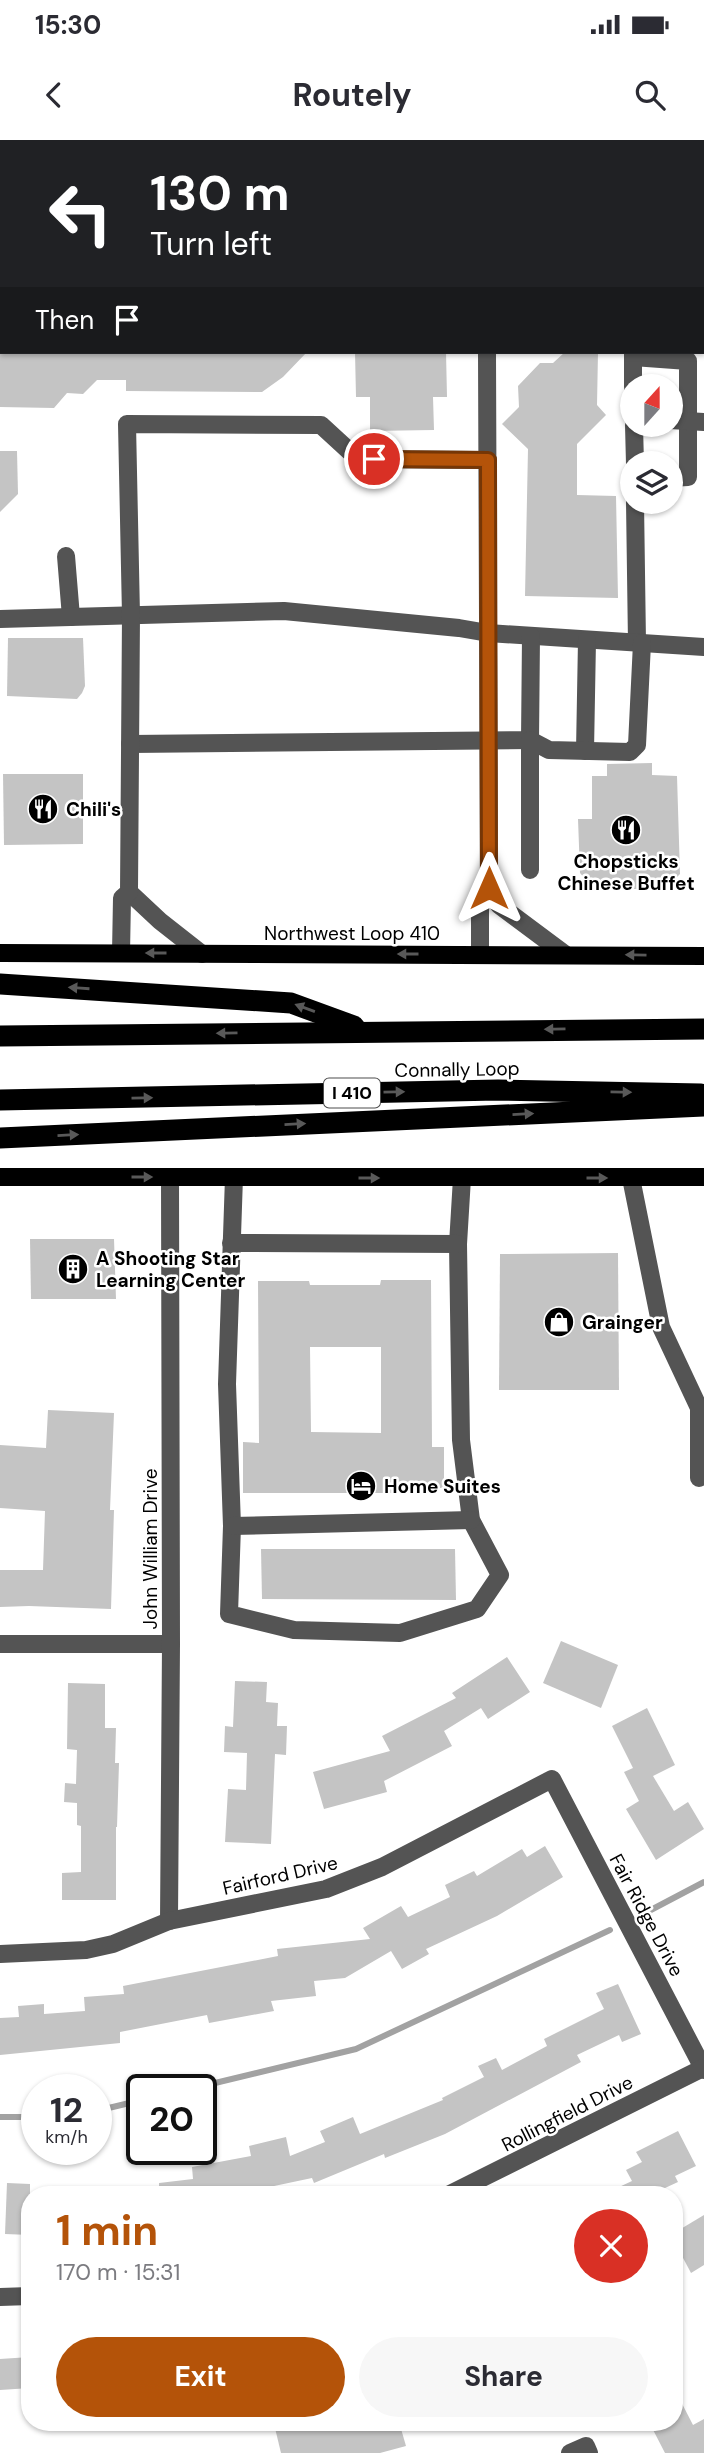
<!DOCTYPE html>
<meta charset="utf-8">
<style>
body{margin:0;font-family:"DM Sans",sans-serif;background:#f7f7f7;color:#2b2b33;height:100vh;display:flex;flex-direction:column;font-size:26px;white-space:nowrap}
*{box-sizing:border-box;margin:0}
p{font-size:23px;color:#7c7c81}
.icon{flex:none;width:38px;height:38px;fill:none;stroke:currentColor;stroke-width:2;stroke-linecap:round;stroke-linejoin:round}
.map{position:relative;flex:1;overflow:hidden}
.side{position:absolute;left:21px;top:2046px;width:662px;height:245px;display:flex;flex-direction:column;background:#fff;border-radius:28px;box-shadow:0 2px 5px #0004}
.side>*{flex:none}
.banner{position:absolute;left:0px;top:0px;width:705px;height:214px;box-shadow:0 2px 5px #0004;background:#202124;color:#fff;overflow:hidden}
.needle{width:46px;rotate:21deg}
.fabs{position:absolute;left:620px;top:234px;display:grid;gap:14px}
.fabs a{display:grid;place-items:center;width:63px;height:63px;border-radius:50%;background:#fff;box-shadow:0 2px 5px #0004;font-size:35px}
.speed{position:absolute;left:21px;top:1934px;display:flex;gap:14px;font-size:35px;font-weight:700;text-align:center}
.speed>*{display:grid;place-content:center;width:91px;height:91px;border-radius:50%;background:#fff;box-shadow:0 2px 5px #0004;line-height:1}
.speed small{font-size:18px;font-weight:400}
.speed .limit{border:4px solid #111;border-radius:10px;background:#fff;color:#111}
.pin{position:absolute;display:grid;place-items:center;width:60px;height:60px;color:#fff;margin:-30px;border:4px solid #fff;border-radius:50%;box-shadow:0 2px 7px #0007}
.me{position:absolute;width:77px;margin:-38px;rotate:0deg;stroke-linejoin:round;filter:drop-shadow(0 0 5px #0008)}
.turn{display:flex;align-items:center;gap:24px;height:147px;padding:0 35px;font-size:32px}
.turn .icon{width:91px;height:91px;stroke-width:2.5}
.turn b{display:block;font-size:49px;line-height:60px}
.then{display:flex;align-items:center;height:66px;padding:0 35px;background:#0003;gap:14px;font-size:26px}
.round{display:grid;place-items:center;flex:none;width:74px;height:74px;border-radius:37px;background:#f7f7f7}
.headline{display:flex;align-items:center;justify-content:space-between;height:119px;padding:0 35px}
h1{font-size:42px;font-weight:700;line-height:52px;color:#b45309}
.action{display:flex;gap:14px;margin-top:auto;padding:14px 35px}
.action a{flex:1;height:80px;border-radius:42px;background:#b45309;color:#fff;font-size:28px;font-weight:700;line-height:80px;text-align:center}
.action a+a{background:#f7f7f7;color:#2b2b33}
.status{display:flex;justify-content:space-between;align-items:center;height:49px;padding:0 35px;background:#fff;direction:ltr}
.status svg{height:19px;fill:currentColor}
header{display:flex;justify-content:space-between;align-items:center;height:91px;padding:0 35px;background:#fff;font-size:32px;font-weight:700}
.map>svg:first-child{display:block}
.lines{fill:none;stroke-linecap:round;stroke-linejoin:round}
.stream{stroke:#a2a2a2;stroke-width:6}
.building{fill:#c4c4c4;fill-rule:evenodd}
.minor{stroke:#545454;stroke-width:18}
.major{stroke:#000;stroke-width:18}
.highway{stroke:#000;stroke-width:21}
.oneway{fill:#595959}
.route-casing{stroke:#753606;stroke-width:18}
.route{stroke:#b45309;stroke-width:12}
.labels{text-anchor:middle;stroke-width:5;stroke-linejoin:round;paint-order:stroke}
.shield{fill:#fff;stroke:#4c4c4c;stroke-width:2}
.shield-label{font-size:18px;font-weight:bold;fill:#000}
.poi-label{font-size:19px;font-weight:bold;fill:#000;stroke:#fff;text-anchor:start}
.street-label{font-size:19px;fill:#000;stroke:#fff}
</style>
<div class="status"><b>15:30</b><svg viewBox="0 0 49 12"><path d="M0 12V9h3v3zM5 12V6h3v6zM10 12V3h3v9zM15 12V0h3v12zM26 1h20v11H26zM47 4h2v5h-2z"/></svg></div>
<header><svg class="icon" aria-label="back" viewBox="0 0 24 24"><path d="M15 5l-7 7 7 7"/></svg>Routely<svg class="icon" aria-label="search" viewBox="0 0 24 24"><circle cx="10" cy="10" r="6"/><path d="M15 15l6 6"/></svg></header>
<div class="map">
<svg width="704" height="2313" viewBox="0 0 704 2313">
<rect width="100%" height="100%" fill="#fff"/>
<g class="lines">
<g class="stream">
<polyline points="647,1772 704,1742"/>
<polyline points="186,1950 356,1909 610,1790"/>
<polyline points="96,1971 142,1960"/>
<polyline points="0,1977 37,1977"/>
</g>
</g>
<g class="building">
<polygon points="0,212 307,212 283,237 262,252 126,251 126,240 97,240 83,254 67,253 54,268 0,267"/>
<polygon points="355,212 446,212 447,257 433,257 434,290 370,291 370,257 356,257"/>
<polygon points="565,212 598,212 597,265 606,275 577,304 577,355 616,356 618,458 525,456 528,309 502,284 519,267 518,246 540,223 553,223"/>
<polygon points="0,311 17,311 18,354 0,372"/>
<polygon points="8,498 83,498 85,546 82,553 77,559 7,556"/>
<polygon points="652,623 652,635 677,636 680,734 665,749 594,749 580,733 578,679 592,679 592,636 607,636 607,624"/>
<polygon points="3,634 83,634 83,704 4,705"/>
<polygon points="30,1099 114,1099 116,1159 31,1159"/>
<polygon points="618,1113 619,1250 499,1250 500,1114"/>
<path d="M381,1140H431L432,1307H444V1348H427V1353H243V1302L259,1303L258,1141H309L310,1145H380ZM310,1207H381V1293L311,1292Z"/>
<polygon points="48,1270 114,1273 110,1370 114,1370 111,1469 29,1466 0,1467 0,1430 43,1430 45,1371 0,1368 0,1305 46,1308"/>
<polygon points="261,1409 455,1409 456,1460 262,1459"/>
<polygon points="561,1501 618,1525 601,1568 543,1543"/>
<polygon points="507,1517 530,1552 488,1579 481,1568 444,1591 452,1606 384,1641 387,1652 324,1669 313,1632 390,1611 382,1596 456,1558 452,1553"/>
<polygon points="235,1541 267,1542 266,1562 278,1563 277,1586 287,1586 286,1615 275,1614 271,1704 225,1702 228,1649 246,1650 247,1613 224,1612 225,1586 233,1587"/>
<polygon points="68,1543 105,1544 105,1588 116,1588 115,1623 119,1623 117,1687 116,1687 116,1760 62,1760 62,1733 81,1732 81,1686 77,1685 77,1663 64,1662 65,1643 76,1644 77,1610 67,1609"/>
<polygon points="647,1568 675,1625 653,1636 674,1671 688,1662 704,1689 656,1720 626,1669 639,1661 624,1632 633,1628 612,1586"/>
<polygon points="545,1706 563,1737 497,1776 426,1809 429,1814 402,1829 391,1811 345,1838 314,1841 316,1856 271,1861 274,1871 209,1883 207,1875 120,1892 120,1903 0,1915 0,1878 19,1877 18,1866 44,1864 44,1874 85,1871 84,1857 124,1854 123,1846 278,1816 277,1809 370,1799 363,1788 401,1766 408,1777 450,1757 445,1745 474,1731 477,1736 522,1709 527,1717"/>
<polygon points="618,1844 641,1894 622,1902 619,1895 577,1915 581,1922 445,1994 385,2018 384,2014 314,2043 312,2038 236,2054 159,2054 159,2043 193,2039 192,2027 251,2016 249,2006 286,1997 290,2016 325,2002 320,1991 353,1977 360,1994 443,1960 442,1958 484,1937 478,1926 496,1918 502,1930 547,1906 544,1899 604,1869 596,1853"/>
<polygon points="678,1991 696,2026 675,2036 678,2042 652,2054 604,2054 632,2041 626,2030 642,2022 636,2012"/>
<polygon points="7,2043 30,2044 30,2095 5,2094"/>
<polygon points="704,2075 704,2125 691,2133 674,2101 674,2093"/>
<polygon points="30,2217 30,2248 0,2250 0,2219"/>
<polygon points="674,2248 693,2285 704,2279 704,2313 665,2313 649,2282 674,2282"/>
<polygon points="297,2282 399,2282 406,2306 380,2313 281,2313 275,2288"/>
</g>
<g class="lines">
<g class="minor">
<polyline points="21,0 22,2"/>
<polyline points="484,0 484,2"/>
<polyline points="0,75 2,75"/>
<polyline points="487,212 489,748 499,765 566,815"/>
<polyline points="633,217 688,221 688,337 670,338"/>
<polyline points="633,247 633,212"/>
<polyline points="670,280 704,282"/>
<polyline points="634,285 635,324"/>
<polyline points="635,362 637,503"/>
<polyline points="66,416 71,477"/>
<polyline points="0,479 284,471 459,488 488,493 704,507"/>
<polyline points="130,604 530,600 531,496"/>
<polyline points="585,611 587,500"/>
<polyline points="530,730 530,600 549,610 630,612 637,605 642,503"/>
<polyline points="129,752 160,781 202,814"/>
<polyline points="121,813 122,758 129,752 131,475 127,284 321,285 358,319 488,320"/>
<polyline points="480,814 480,759 489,748"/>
<polyline points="234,1037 227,1244 232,1386 229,1474 294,1490 400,1493 477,1469 500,1435 471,1380 461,1300 458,1104 462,1038"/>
<polyline points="631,1038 661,1187 699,1268 699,1338"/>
<polyline points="231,1103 458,1104"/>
<polyline points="232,1386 471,1380"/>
<polyline points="0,1504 171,1504"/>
<polyline points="169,1781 171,1504 170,1037"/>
<polyline points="0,1814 86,1810 113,1804 169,1781 326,1749 382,1727 552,1639 704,1930"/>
<polyline points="450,2054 703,1928"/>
<polyline points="0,2157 30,2156"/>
<polyline points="570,2313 586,2306 589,2313"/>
</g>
<g class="major">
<polyline points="0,813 704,816"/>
<polyline points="0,1037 704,1037"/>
</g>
<g class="highway">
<polyline points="0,844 291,863 354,886"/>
<polyline points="0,896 704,889"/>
<polyline points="0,960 498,950 701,954"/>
<polyline points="0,998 704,966"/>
</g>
</g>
<defs><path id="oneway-solid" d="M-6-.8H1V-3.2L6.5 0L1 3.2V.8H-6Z" transform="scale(1.75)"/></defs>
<g class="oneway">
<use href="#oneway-solid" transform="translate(156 813) rotate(-180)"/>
<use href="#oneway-solid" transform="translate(408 814) rotate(-180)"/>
<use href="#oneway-solid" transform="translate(636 815) rotate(-179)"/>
<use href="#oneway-solid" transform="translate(79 848) rotate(-176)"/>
<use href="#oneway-solid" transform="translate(305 868) rotate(-160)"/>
<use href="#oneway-solid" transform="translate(555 889) rotate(179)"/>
<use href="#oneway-solid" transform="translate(227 893) rotate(179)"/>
<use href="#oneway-solid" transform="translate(394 952) rotate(-1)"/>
<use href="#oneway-solid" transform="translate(621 952) rotate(1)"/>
<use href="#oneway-solid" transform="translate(142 958) rotate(-1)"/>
<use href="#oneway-solid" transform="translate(523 974) rotate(-3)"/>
<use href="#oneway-solid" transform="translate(295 984) rotate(-3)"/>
<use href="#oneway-solid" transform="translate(68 995) rotate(-3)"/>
<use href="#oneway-solid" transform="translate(142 1037)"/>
<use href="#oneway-solid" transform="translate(369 1038)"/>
<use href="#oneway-solid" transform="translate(597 1038)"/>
</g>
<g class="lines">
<g class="route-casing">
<polyline id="route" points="374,319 488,320 489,748"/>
</g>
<use href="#route" class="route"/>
</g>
<defs>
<g id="restaurant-disc" transform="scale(1.575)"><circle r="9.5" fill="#000" stroke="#fff"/><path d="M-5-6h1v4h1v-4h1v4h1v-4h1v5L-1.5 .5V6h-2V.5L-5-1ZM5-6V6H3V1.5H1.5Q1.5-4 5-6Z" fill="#fff"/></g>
<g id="building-disc" transform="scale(1.575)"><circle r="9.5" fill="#000" stroke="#fff"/><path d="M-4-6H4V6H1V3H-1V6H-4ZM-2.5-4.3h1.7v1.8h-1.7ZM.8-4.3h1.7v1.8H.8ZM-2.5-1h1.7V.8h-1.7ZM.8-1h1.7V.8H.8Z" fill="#fff"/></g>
<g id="shop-disc" transform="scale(1.575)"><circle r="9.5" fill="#000" stroke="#fff"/><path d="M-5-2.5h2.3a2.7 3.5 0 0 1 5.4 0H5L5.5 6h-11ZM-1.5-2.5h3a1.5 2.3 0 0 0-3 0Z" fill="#fff"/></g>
<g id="hotel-disc" transform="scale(1.575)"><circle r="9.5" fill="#000" stroke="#fff"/><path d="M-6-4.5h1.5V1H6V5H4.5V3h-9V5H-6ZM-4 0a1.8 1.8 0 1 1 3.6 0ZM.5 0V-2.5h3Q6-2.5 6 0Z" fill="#fff"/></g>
</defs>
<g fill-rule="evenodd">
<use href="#restaurant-disc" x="43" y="669"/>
<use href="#restaurant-disc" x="626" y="690"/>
<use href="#building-disc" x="73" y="1129"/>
<use href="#shop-disc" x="559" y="1182"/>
<use href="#hotel-disc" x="361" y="1346"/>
</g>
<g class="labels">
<rect class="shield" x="324" y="938.5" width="56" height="29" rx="5"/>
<g class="shield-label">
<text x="352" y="959">I 410</text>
</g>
<g class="poi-label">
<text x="66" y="676">Chili's</text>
<text x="626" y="728" text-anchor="middle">Chopsticks<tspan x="626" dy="22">Chinese Buffet</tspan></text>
<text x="96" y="1125">A Shooting Star<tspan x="96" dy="22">Learning Center</tspan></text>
<text x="582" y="1189">Grainger</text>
<text x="384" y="1353">Home Suites</text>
</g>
<g class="street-label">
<text x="352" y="800">Northwest Loop 410</text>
<text transform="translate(457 929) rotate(-1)" y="7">Connally Loop</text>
<text transform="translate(150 1409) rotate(-90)" y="7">John William Drive</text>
<text transform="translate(280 1735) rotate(-13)" y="7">Fairford Drive</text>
<text transform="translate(647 1775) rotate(62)" y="7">Fair Ridge Drive</text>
<text transform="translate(567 1973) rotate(-27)" y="7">Rollingfield Drive</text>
</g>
</g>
</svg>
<div class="fabs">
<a><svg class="needle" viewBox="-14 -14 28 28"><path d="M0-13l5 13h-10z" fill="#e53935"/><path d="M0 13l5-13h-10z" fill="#7c7c81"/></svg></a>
<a><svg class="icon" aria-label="layers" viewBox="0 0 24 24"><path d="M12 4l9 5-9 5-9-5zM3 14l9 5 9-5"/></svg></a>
</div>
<div class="speed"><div>12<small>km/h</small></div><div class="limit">20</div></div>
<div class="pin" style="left:374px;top:319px;background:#d93025"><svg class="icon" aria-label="arrive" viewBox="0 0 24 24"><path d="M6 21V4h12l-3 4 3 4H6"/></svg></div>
<svg class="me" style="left:489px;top:748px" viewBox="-20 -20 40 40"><path d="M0-17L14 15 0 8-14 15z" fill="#b45309" stroke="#fff" stroke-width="4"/></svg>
<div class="banner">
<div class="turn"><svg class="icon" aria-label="left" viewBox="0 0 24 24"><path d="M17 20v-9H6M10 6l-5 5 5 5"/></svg><div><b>130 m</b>Turn left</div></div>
<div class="then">Then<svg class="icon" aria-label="arrive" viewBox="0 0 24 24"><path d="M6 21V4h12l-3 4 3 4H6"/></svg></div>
</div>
<section class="side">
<div class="headline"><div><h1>1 min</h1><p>170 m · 15:31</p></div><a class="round" style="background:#d93025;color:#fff"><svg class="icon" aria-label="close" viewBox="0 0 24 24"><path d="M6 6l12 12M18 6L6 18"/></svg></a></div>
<div class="action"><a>Exit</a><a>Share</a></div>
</section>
</div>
